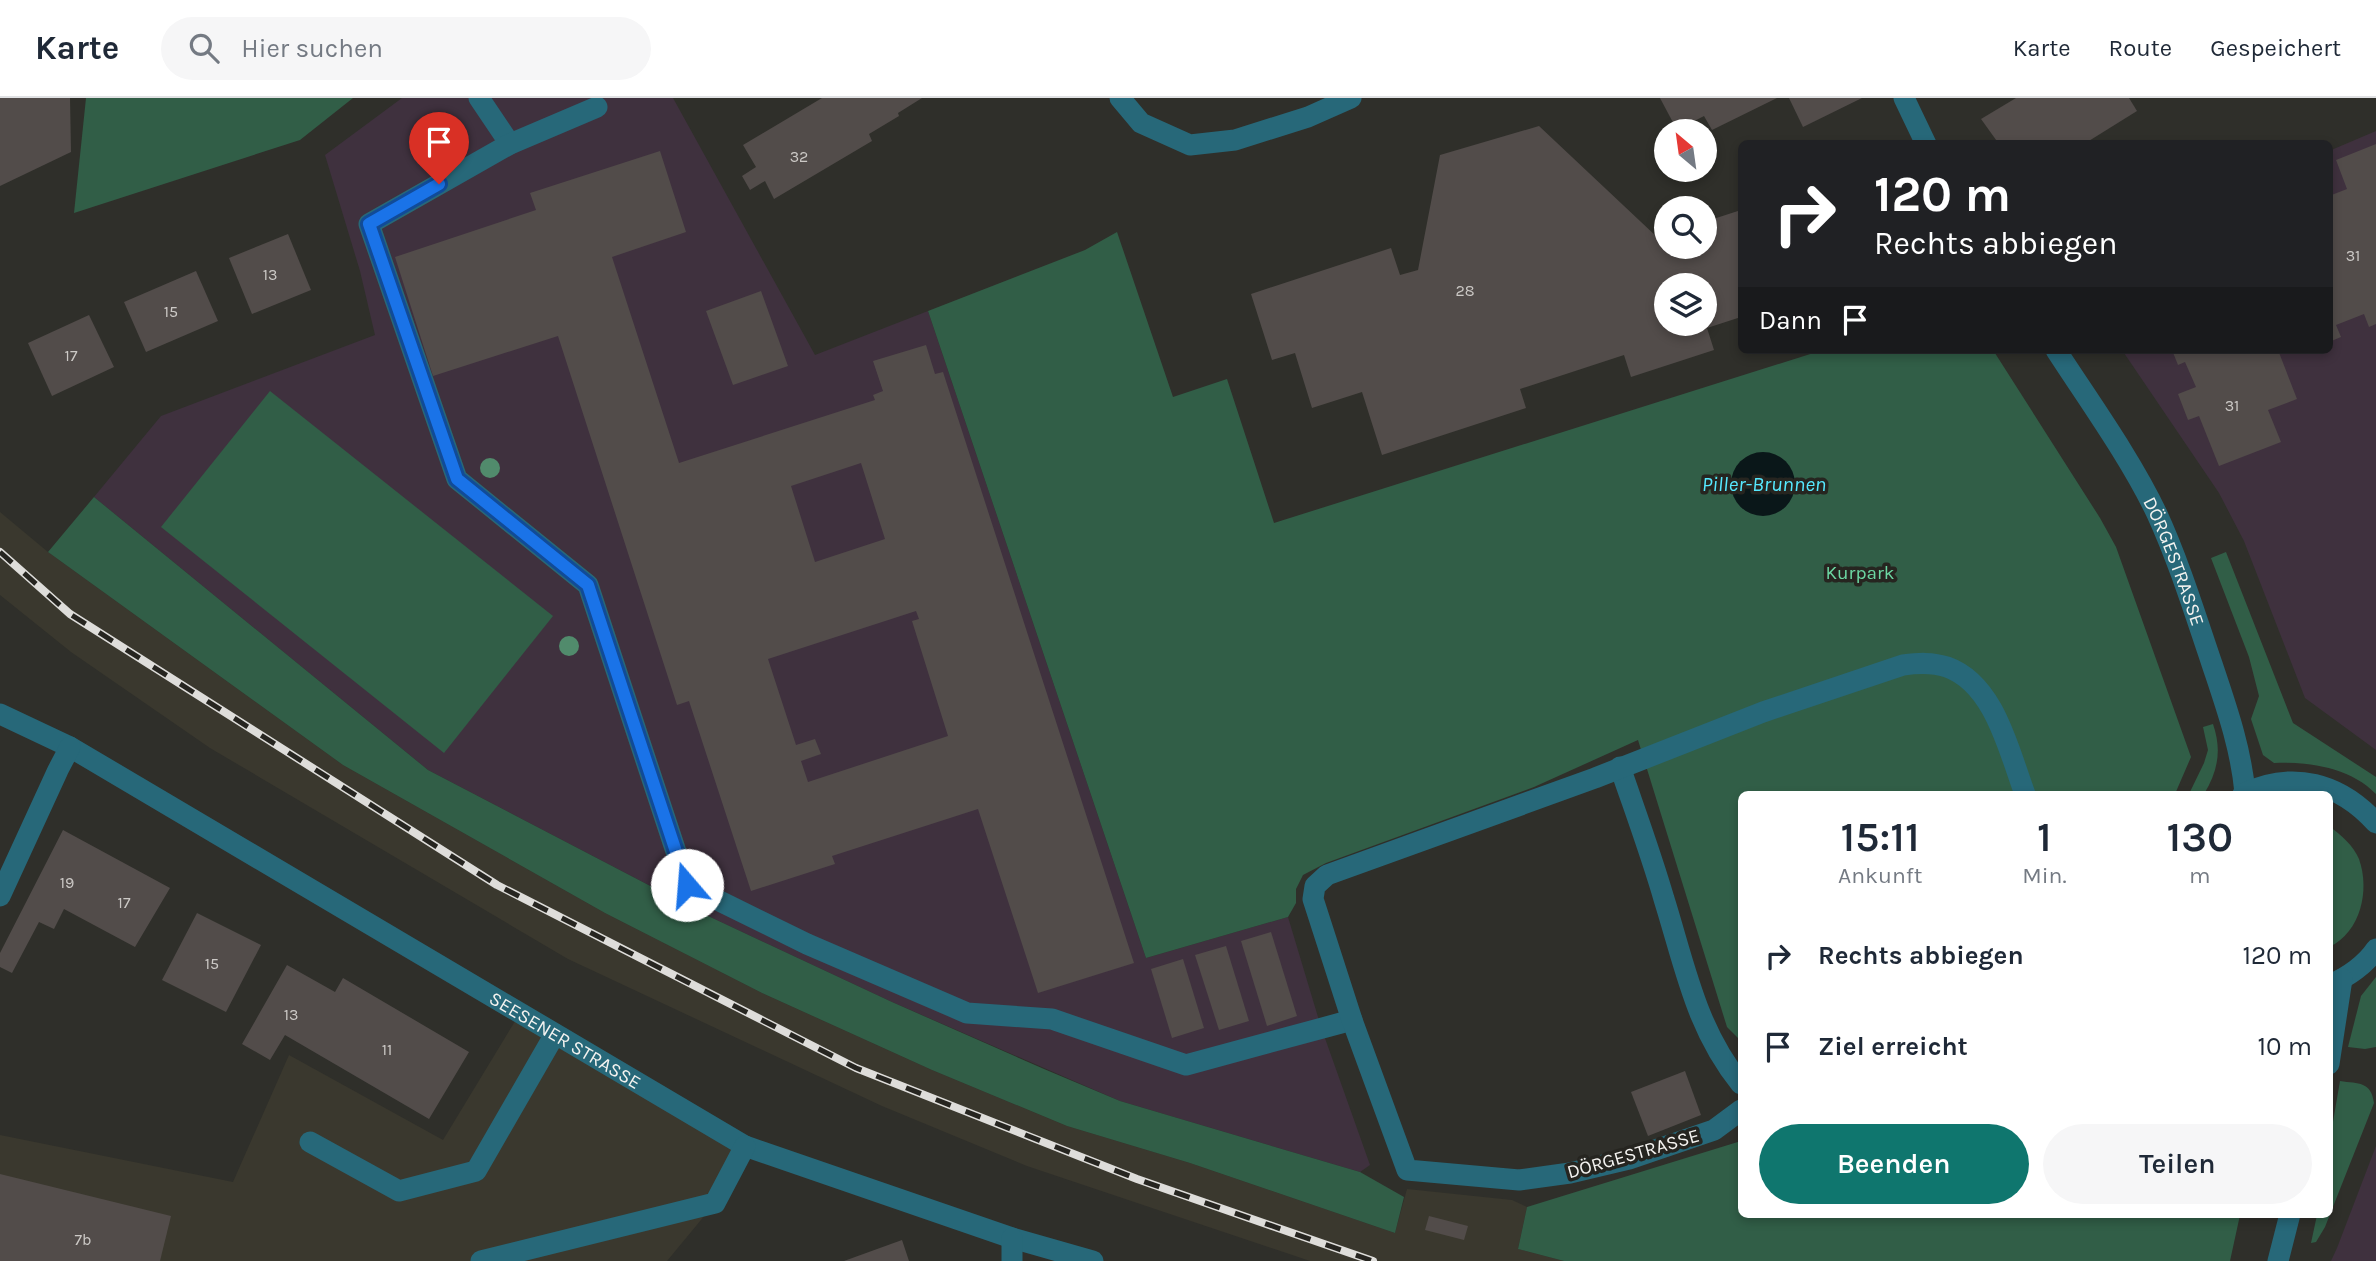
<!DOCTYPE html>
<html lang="de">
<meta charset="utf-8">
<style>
body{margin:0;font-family:Karla,sans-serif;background:#f6f6f7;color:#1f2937;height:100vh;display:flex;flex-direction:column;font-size:26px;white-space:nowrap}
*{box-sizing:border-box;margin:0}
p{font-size:23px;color:#747a83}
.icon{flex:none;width:38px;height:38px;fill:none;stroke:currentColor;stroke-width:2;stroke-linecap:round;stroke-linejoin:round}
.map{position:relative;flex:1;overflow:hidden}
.panel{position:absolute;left:1738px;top:693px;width:595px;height:427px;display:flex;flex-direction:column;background:#fff;border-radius:10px;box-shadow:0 4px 10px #0003}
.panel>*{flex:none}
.banner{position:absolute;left:1738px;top:42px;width:595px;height:214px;border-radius:10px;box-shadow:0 4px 10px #0003;background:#202124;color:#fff;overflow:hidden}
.needle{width:46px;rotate:331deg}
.controls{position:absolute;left:1654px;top:21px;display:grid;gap:14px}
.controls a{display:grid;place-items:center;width:63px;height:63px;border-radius:50%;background:#fff;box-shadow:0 4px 10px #0003;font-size:35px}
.pin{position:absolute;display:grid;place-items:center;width:60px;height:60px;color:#fff;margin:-72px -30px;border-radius:50% 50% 50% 0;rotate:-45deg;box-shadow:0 0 7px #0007}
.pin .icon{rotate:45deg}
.me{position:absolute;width:77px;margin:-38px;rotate:342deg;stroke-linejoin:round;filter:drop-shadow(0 0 5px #0008)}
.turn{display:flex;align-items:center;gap:24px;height:147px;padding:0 21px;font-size:32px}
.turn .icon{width:91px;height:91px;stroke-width:2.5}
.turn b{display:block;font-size:49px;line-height:60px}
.then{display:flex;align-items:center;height:66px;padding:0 21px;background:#0003;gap:14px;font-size:26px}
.eta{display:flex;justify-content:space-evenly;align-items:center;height:119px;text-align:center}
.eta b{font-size:42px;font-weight:600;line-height:49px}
.cta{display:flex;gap:14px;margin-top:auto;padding:14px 21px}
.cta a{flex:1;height:80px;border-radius:42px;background:#0f766e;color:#fff;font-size:28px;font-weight:600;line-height:80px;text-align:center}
.cta a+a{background:#f6f6f7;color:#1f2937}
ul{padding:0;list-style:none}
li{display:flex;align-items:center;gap:21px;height:91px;padding:0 21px}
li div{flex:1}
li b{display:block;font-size:26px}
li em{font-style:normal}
header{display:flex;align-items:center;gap:42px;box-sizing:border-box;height:98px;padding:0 35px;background:#fff;border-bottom:2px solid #e0e1e3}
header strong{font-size:33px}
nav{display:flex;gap:38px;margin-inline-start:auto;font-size:24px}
.search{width:490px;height:63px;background:#f6f6f7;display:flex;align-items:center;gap:18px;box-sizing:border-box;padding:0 24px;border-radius:38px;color:#747a83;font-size:26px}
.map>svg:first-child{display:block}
.built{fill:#3a382e}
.education{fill:#3f313e}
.green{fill:#315e47}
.water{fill:#0a1719}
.building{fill:#524c4a;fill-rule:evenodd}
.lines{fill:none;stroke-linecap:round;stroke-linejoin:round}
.minor{stroke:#276879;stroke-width:21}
.rail-casing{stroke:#deddda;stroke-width:8}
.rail{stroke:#262520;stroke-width:5;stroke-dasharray:16;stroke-linecap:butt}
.tree{fill:#518b6c}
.route-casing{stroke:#114b97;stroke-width:18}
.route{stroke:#1a73e8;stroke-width:12}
.labels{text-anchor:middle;stroke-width:7;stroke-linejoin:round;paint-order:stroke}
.number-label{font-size:16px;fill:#ccc9c6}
.street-label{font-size:19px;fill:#f4f3f0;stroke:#262520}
.park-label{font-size:19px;fill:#6cd7a2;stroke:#262520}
.water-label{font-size:21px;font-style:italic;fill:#56e9ff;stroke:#262520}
</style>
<header>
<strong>Karte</strong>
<div class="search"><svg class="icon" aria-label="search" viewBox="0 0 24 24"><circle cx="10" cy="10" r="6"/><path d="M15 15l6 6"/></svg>Hier suchen</div>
<nav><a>Karte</a><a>Route</a><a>Gespeichert</a></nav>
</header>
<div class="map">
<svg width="2376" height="1163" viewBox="0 0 2376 1163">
<rect width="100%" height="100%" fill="#2f2f2a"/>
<g class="built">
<polygon points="0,414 48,454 343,667 605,815 762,895 932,972 1067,1028 1190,1065 1395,1135 1407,1091 1512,1102 1527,1109 1518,1151 1564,1163 1310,1163 1027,1068 882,1008 568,861 210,650 71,554 0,497"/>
<polygon points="520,915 745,1048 715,1105 667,1163 0,1163 0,1037 233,1084 289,957 443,1042"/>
</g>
<g class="education">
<polygon points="402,0 673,0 815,257 928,213 1146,860 1288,819 1321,929 1370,1067 1360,1074 1120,1003 892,904 706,817 428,672 94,399 161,318 375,237 360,173 325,57"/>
<polygon points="2376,33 2376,652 2305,600 2244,443 2219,395 2122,252 2329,252 2329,53"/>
<polygon points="2376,1048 2376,1163 2331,1163 2337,1150"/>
</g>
<g class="green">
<polygon points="86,0 353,0 300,42 74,115"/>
<polygon points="1117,134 1173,299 1227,281 1274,425 1823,252 1993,252 2100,420 2116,449 2191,659 2175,696 1741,696 1741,943 1727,929 1638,642 1534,689 1326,765 1303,777 1296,791 1296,805 1288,819 1146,860 928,213 1085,152"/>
<polygon points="270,293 553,518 444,655 161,429"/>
<polygon points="94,399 428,672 706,817 892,904 1044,971 1120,1003 1360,1074 1404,1099 1395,1135 1190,1065 1067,1028 932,972 762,895 605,815 343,667 48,454"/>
<path d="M2226,454L2293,625L2376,679V696C2351,670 2309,663 2274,665L2263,657L2251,621L2259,598L2249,559L2211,460Z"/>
<path d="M2213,626C2222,652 2218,673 2204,696H2189L2204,665L2208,652L2203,629Z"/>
<path d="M2329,728C2341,737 2353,747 2359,761C2370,792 2361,834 2329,849Z"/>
<polygon points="2376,879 2376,949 2365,951 2348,949 2361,898"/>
<path d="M2340,983C2359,986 2371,983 2374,1005L2325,1129L2316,1144L2311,1145L2317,1117L2329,1116V1047Z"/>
<polygon points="1741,1043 1741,1116 2240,1117 2230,1163 1564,1163 1518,1151 1527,1109"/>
</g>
<circle class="water" cx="1763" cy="386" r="32"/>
<g class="building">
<polygon points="0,0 70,0 71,54 0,88"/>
<polygon points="822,0 922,0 898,15 899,18 869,36 872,43 774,101 765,83 750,92 742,78 756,69 743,47"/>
<polygon points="1660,0 1777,0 1712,32 1704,18 1677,32"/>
<polygon points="1789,0 1862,0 1803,29"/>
<polygon points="2016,0 2129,0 2137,13 2084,46 1999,46 1981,21"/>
<path d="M1539,28L1657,139L1666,136V149H1704V124L1741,112V219L1707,230L1714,252L1631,279L1624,257L1520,291L1526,310L1382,357L1362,294L1312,310L1295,255L1272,262L1251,196L1391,150L1400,177L1418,172L1440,57ZM1666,187H1704V226H1666Z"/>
<polygon points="2376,46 2376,226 2369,229 2364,216 2336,227 2341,239 2329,244 2329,98 2347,91 2336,62"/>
<path d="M660,53L686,134L612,159L679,365L875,302L873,297L883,293L873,263L926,247L935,276L943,274L1134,865L1038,895L978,711L832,758L835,766L751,793L689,603L677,607L558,238L433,278L395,159L536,112L530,95ZM861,365L885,441L815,464L791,388ZM916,513L919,521L912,523L948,638L808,684L801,663L821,656L815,641L796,647L768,561Z"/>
<polygon points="288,136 311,192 252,216 229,160"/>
<polygon points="196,173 218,223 146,254 124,204"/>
<polygon points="761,193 788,268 733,287 706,213"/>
<polygon points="89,217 114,269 52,298 28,245"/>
<polygon points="2172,252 2278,252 2297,301 2268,312 2281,344 2219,368 2199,318 2188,322 2178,296 2196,289 2185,264 2178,267"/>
<polygon points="63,732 170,790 135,849 64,811 54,831 39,824 12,875 0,869 0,855"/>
<polygon points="197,815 261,847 226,914 162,882"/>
<polygon points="1271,834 1297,918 1267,928 1241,843"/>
<polygon points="1226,848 1249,923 1219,932 1195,857"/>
<polygon points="1183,861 1204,930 1172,940 1151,871"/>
<polygon points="287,867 335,894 343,880 469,954 429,1021 285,937 270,962 242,946"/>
<polygon points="1685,973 1701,1017 1648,1038 1631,994"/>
<polygon points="0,1076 171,1118 160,1163 0,1163"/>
<polygon points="1429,1118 1468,1128 1464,1142 1425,1132"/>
<polygon points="902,1142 909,1163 844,1163"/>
</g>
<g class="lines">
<g class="minor">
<polyline points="479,0 510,46"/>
<polyline points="1120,0 1141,25 1190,47 1235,42 1308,19 1351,0"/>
<polyline points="1904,0 1926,46"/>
<polyline points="597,9 510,46 369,126 457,381 588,487 687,787 807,846 967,915 1052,921 1186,967 1352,922"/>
<path id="s1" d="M2056,252C2089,303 2131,361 2157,416C2179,464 2195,516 2212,566C2226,608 2241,650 2245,695"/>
<path id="s2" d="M0,616L70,649L745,1048L1012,1140L1093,1163"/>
<path d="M1620,669C1635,713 1651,756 1664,801C1685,868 1696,931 1741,986"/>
<path d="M2243,696C2293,672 2340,685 2376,725"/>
<polyline points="0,798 58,672 70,649"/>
<path d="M2331,886C2348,879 2366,866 2376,851"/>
<polyline points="2329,966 2342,881"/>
<path d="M1741,1012L1714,1032L1629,1061L1570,1075L1519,1082L1407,1072L1352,922L1313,801L1315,788L1327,777L1595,680L1763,614L1903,567C1918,565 1932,564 1947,569C1995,586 2009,654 2025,696"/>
<polyline points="310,1044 399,1093 476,1073 555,936"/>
<polyline points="1012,1140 1012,1163"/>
<polyline points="481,1163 715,1105 745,1048"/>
<polyline points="2278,1163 2290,1116"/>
</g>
<g class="rail-casing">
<polyline id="rail" points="0,454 70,516 497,787 856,970 1137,1081 1373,1163"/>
</g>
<use href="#rail" class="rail"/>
</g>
<g class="tree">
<circle cx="490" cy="370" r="10"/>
<circle cx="569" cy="548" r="10"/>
</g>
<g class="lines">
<g class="route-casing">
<polyline id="route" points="439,86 369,126 457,381 588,487 687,787"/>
</g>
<use href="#route" class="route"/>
</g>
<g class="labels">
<g class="number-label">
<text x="799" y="64">32</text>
<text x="2353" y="163">31</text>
<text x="270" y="182">13</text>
<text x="1465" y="198">28</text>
<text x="171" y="219">15</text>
<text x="71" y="263">17</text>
<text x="2232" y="313">31</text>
<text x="67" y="790">19</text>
<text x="124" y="810">17</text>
<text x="212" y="871">15</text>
<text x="291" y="922">13</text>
<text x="387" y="957">11</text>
<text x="83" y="1147">7b</text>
</g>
<g class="street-label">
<text dy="7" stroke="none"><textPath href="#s1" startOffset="243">DÖRGESTRASSE</textPath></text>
<text dy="7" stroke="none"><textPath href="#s2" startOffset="653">SEESENER STRASSE</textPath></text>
<text transform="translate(1633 1055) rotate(-16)" y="7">DÖRGESTRASSE</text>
</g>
<g class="park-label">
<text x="1860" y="481">Kurpark</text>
</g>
<g class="water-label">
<text x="1764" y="393">Piller-Brunnen</text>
</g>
</g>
</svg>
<div class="controls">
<a><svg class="needle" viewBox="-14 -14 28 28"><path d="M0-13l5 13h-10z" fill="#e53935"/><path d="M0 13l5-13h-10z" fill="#747a83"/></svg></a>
<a><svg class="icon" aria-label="search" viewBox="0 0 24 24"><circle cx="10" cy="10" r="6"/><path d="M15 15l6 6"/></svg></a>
<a><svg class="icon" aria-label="layers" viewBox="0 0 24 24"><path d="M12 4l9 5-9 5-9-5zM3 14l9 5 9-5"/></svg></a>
</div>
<div class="pin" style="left:439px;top:86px;background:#d93025"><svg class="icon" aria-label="arrive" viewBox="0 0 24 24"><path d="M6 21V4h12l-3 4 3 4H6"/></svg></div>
<svg class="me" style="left:687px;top:787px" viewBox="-20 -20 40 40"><circle r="19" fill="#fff"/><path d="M0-13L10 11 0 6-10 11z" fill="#1a73e8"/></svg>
<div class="banner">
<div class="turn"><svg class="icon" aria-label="right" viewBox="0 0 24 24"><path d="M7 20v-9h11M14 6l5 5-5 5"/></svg><div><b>120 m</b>Rechts abbiegen</div></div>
<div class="then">Dann<svg class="icon" aria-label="arrive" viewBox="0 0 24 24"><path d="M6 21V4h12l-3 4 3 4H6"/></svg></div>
</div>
<section class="panel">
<div class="eta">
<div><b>15:11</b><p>Ankunft</p></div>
<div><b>1</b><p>Min.</p></div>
<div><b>130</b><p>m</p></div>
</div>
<ul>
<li><svg class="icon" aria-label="right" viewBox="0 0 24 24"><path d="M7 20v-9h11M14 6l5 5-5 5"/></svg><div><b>Rechts abbiegen</b></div><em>120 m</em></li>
<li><svg class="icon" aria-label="arrive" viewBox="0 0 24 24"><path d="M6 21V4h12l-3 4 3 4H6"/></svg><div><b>Ziel erreicht</b></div><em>10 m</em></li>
</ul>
<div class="cta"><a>Beenden</a><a>Teilen</a></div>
</section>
</div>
